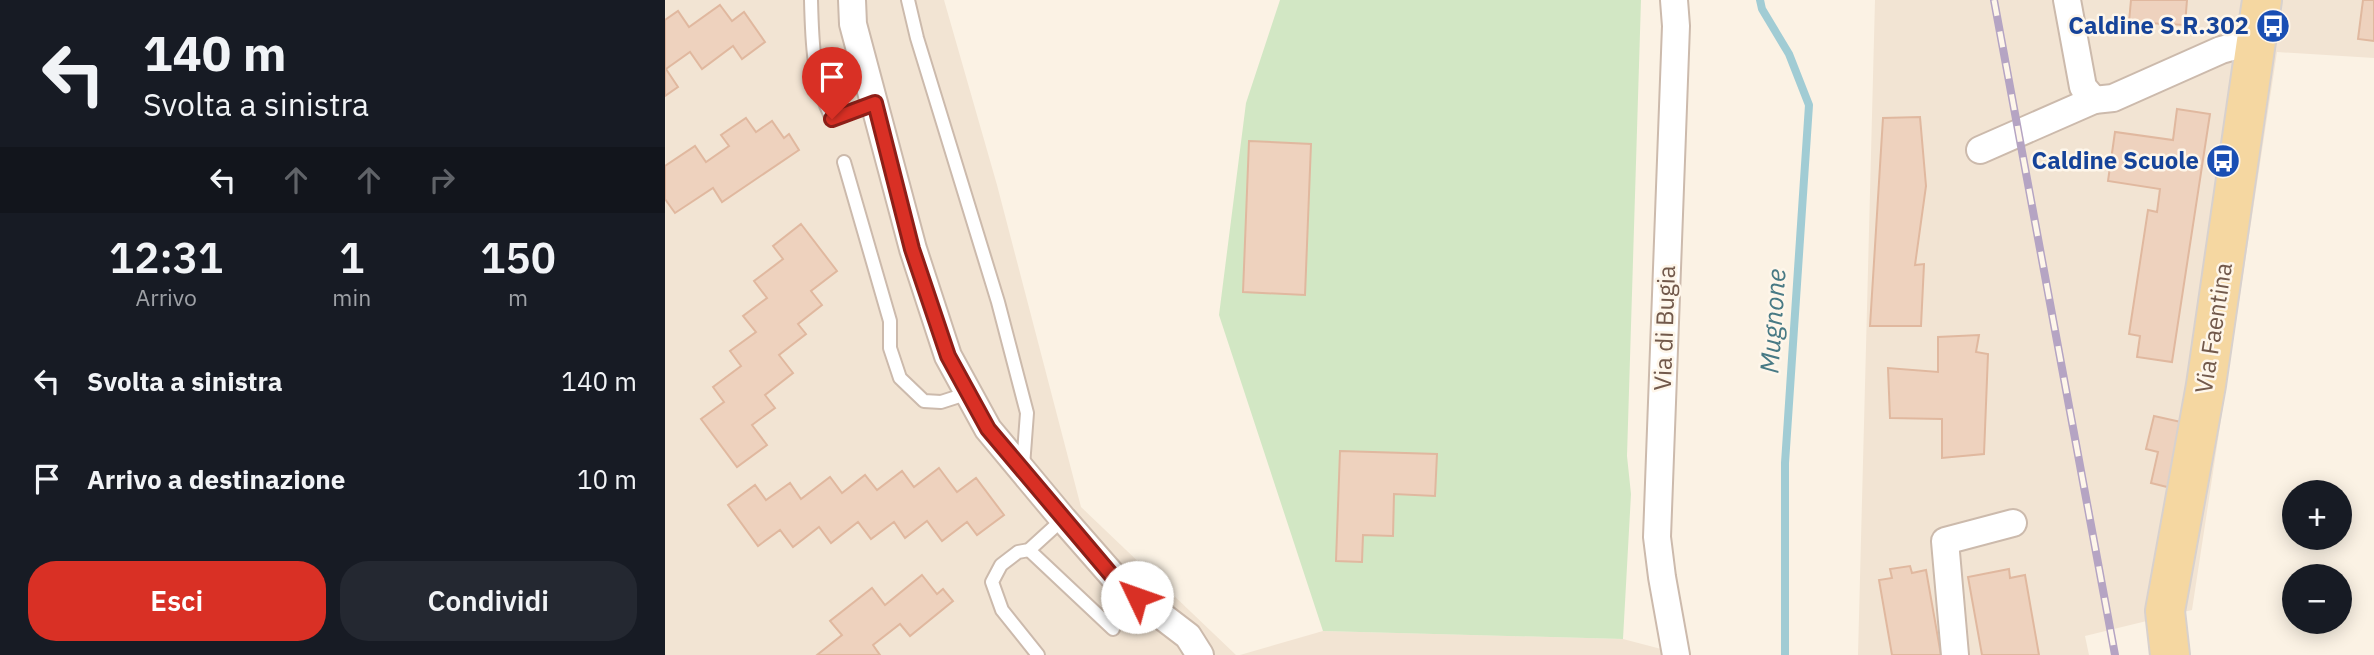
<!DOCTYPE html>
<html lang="it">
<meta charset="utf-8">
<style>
body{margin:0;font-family:"IBM Plex Sans",sans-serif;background:#242831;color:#f1f3f6;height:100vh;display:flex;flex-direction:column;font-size:26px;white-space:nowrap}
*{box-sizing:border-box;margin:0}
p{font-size:23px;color:#9ea1a6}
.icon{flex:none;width:38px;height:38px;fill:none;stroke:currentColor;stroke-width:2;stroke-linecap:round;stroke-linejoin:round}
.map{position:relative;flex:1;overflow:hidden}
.side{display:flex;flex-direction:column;background:#171b24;width:665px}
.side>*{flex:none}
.top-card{background:#171b24;color:#f1f3f6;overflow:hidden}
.controls{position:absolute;left:1617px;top:480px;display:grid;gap:14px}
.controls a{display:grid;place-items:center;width:70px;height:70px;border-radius:50%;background:#171b24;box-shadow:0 4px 18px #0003;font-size:35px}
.pin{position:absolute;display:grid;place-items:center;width:60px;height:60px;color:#fff;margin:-72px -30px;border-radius:50% 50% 50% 0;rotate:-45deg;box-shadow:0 0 7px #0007}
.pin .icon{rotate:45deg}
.me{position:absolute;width:77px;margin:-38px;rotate:312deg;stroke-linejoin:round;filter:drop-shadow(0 0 5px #0008)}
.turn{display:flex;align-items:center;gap:24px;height:147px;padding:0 28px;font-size:32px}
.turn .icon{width:91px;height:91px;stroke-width:2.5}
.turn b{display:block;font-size:49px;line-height:60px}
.lanes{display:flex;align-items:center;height:66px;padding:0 28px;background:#0003;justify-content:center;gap:35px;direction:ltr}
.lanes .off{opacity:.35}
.eta{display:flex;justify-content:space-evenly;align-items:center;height:119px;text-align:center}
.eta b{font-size:42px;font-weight:600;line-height:49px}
.action{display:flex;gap:14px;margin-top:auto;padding:14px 28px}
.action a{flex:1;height:80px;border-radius:28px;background:#d93025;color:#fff;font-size:28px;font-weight:600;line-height:80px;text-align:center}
.action a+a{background:#242831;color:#f1f3f6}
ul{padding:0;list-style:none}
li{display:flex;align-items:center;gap:21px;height:98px;padding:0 28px}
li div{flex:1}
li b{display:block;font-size:26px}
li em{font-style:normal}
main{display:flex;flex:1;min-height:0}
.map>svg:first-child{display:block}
.residential{fill:#f2e4d3}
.grass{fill:#d2e7c4}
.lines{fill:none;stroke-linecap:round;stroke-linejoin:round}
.stream{stroke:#a1ccd4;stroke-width:8}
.building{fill:#eed2be;stroke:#e0b89f;stroke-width:2}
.service-casing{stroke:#ccbaac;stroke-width:16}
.minor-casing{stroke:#ccbaac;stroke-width:30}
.primary-casing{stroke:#d8d1cd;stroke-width:42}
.service{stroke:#fff;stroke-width:12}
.minor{stroke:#fff;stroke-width:26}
.primary{stroke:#f5d7a1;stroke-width:38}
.rail-casing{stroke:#b5a4c3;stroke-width:8}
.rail{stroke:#fef6ea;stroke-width:5;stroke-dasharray:16;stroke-linecap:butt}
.route-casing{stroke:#8d1f18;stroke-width:18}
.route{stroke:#d93025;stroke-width:12}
.labels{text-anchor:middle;stroke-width:5;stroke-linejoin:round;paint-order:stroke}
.transit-label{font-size:24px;font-weight:bold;fill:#164399;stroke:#fef6ea;text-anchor:end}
.street-label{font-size:24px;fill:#72594b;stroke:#fef6ea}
.water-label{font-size:26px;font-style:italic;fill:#477984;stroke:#fef6ea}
</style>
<main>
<section class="side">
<div class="top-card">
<div class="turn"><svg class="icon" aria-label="left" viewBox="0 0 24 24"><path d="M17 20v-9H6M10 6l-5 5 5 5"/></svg><div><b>140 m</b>Svolta a sinistra</div></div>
<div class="lanes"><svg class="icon" aria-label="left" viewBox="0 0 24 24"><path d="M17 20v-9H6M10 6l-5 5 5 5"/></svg><svg class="icon off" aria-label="ahead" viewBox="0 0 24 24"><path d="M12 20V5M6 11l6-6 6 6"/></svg><svg class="icon off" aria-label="ahead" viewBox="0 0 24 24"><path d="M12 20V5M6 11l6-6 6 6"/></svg><svg class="icon off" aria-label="right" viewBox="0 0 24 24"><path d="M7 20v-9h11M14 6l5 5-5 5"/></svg></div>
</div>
<div class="eta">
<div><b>12:31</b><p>Arrivo</p></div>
<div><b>1</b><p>min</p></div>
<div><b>150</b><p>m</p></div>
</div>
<ul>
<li><svg class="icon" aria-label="left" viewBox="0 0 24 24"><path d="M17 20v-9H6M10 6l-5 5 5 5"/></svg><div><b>Svolta a sinistra</b></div><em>140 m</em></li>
<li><svg class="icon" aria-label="arrive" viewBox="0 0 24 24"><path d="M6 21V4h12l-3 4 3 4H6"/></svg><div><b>Arrivo a destinazione</b></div><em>10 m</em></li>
</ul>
<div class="action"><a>Esci</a><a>Condividi</a></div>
</section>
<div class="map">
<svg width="1709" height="655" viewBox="0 0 1709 655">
<rect width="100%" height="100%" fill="#fbf2e4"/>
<g class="residential">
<polygon points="0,0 279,0 332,185 416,507 571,655 0,655"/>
<polygon points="1210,0 1709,0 1709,58 1612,52 1527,610 1420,636 1424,655 1193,655"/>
<polygon points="658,631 958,639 1019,655 575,655"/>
</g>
<polygon class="grass" points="615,0 976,0 962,456 966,494 958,639 658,631 554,315 581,103"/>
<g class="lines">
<polyline class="stream" points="1095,0 1097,9 1124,54 1144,105 1120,463 1120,655"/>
</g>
<g class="building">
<polygon points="1466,0 1522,0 1520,25 1464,22"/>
<polygon points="1698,0 1709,0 1709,41 1693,39"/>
<polygon points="55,5 67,21 79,12 100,42 77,59 68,46 37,69 25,52 1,69 13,87 0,96 0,20 13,11 24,27"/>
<polygon points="1512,109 1545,114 1507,362 1472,357 1475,336 1464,334 1483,210 1492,212 1495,189 1443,181 1450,132 1508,140"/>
<polygon points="1255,117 1261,186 1250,265 1259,264 1256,326 1205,326 1218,118"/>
<polygon points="81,118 91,132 107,121 119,138 124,134 134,150 57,202 48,188 10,213 0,199 0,166 30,146 41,162 64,146 56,135"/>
<polygon points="584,141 646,144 640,295 578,292"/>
<polygon points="136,224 172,271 146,291 157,305 133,324 141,334 114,355 128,373 100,395 110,408 87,425 102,445 72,467 36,419 59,402 48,387 76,366 65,351 91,332 78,316 102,298 89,281 118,259 108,246"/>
<polygon points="1314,335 1311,352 1323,354 1319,454 1277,458 1277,419 1225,418 1223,368 1273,372 1273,337"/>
<polygon points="1489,416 1525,424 1510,489 1486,483 1493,452 1481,449"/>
<polygon points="675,451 772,454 770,496 729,494 728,536 698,535 697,562 671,561"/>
<polygon points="274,468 292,492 311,478 339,515 312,535 302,522 277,541 262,521 240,538 229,522 206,539 193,522 166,543 154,527 128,547 115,530 93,546 63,505 90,485 101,500 125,483 136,499 165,477 177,493 200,475 212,490 237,471 249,487"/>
<polygon points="1245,566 1247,573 1261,570 1276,655 1227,655 1214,580 1227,578 1225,569"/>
<polygon points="1344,569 1345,578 1360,575 1374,655 1317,655 1303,577"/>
<polygon points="257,575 272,594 278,589 288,601 245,636 235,624 208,645 215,655 152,655 177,635 165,621 207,588 220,605"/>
</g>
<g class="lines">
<g class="service-casing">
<g id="service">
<path d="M146,0C147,42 148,80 167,119L210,103"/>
<polyline points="243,0 252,38 333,302 362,413 358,466"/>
<polyline points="179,162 225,321 225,348 235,378 259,401 276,402 304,393"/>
<polyline points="364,550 448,629"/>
<polyline points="373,655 337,610 327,582 336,565 353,552 364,550 398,519"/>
</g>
</g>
<g class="minor-casing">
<g id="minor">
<polyline points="187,0 188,24 248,249 283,356 323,429 398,519 455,584 523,636 535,655"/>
<polyline points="1009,0 1011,26 992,537 997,577 1011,655"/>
<polyline points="1402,0 1418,87 1429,100 1448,98 1556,50 1592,40"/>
<polyline points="1315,150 1429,100"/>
<polyline points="1290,655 1280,541 1348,523"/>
</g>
</g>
<g class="primary-casing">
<polyline id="primary" points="1505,655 1500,611 1541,385 1597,0"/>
</g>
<use href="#service" class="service"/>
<use href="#minor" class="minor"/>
<use href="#primary" class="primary"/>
<g class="rail-casing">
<polyline id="rail" points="1329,0 1450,655"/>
</g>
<use href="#rail" class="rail"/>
</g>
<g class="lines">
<g class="route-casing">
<polyline id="route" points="167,119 210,103 247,249 283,356 323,429 454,584 472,597"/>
</g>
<use href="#route" class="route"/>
</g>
<defs>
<g id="bus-disc" transform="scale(1.75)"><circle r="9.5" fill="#1a4fb4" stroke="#fef6ea"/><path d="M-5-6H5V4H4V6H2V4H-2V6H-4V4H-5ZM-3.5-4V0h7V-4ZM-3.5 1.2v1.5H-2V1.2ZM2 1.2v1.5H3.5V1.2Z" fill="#fff"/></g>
</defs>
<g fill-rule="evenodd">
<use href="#bus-disc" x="1608" y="26"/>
<use href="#bus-disc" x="1558" y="161"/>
</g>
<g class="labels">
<g class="transit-label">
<text x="1584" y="34">Caldine S.R.302</text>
<text x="1534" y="169">Caldine Scuole</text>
</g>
<g class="street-label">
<text transform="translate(1000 328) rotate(-88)" y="8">Via di Bugia</text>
<text transform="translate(1549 328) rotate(-81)" y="8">Via Faentina</text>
</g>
<g class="water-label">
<text transform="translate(1108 321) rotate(-86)" y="9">Mugnone</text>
</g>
</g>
</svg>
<div class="controls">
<a>+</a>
<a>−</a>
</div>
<div class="pin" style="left:167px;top:119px;background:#d93025"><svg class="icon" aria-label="arrive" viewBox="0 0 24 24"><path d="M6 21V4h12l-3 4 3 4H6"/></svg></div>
<svg class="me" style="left:472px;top:597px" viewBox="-20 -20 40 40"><circle r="19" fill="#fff"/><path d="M0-13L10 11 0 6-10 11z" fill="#d93025"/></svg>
</div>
</main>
